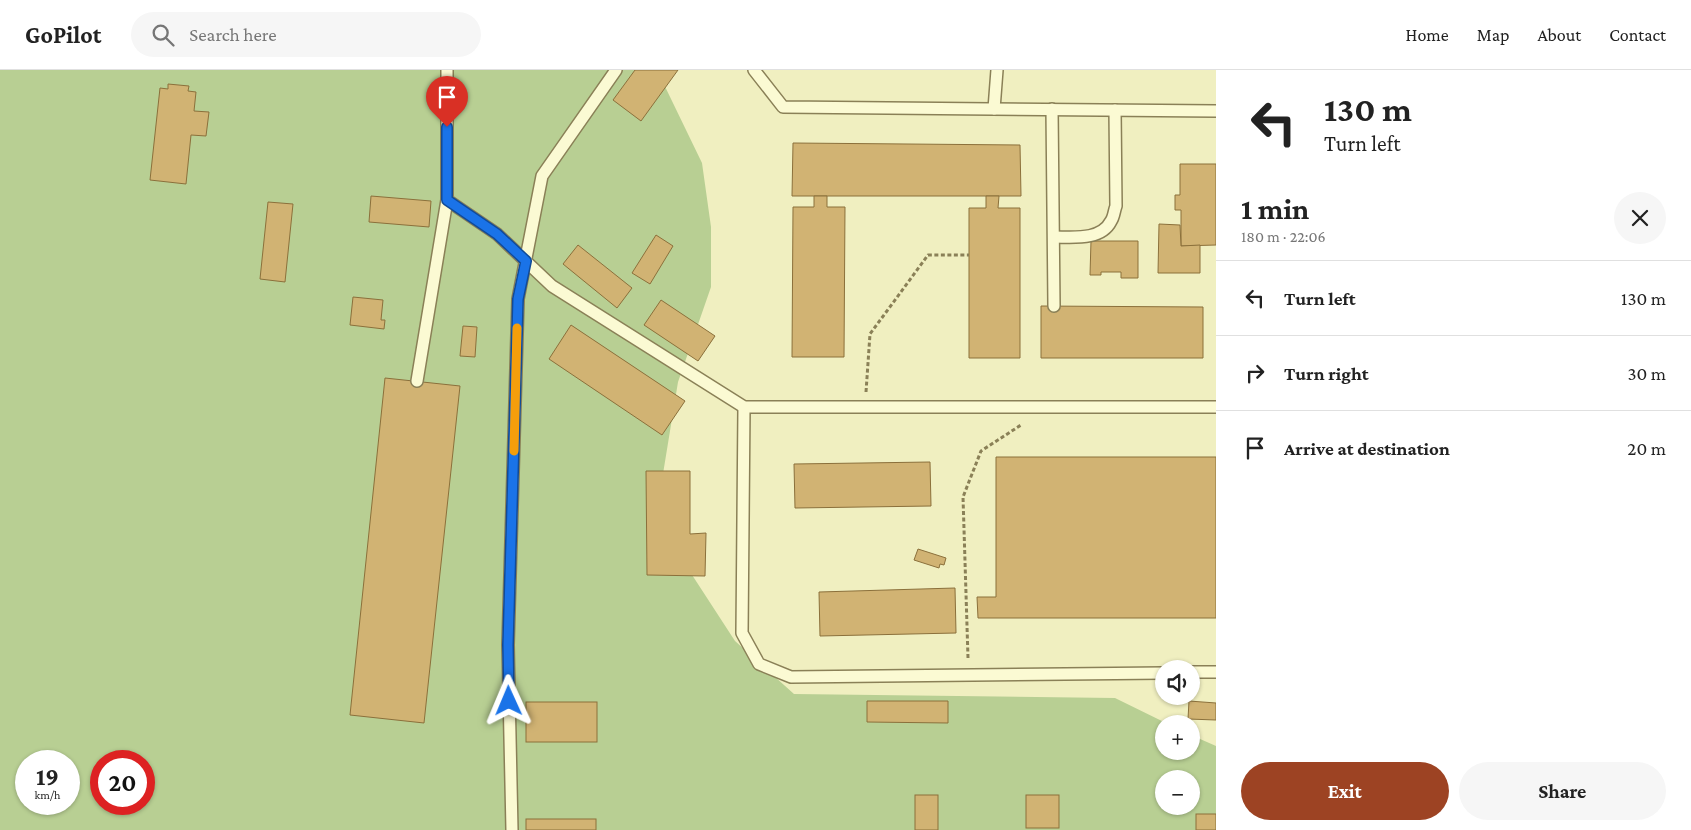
<!DOCTYPE html>
<meta charset="utf-8">
<style>
body{margin:0;font-family:"Crimson Pro",serif;background:#f6f6f6;color:#222;height:100vh;display:flex;flex-direction:column;font-size:19px;white-space:nowrap}
*{box-sizing:border-box;margin:0}
p{font-size:16px;color:#767676}
.icon{flex:none;width:28px;height:28px;fill:none;stroke:currentColor;stroke-width:2;stroke-linecap:round;stroke-linejoin:round}
.map{position:relative;flex:1;overflow:hidden}
.side{display:flex;flex-direction:column;background:#fff;width:475px}
.side>*{flex:none}
.hud{background:#fff;color:#222;overflow:hidden}
.tools{position:absolute;left:1155px;top:590px;display:grid;gap:10px}
.tools a{display:grid;place-items:center;width:45px;height:45px;border-radius:50%;background:#fff;box-shadow:0 1px 4px #0004;font-size:25px}
.speed{position:absolute;left:15px;top:680px;display:flex;gap:10px;font-size:25px;font-weight:700;text-align:center}
.speed>*{display:grid;place-content:center;width:65px;height:65px;border-radius:50%;background:#fff;box-shadow:0 1px 4px #0004;line-height:1}
.speed small{font-size:12px;font-weight:400}
.speed .limit{border:8px solid #d22;background:#fff;color:#111}
.pin{position:absolute;display:grid;place-items:center;width:42px;height:42px;color:#fff;margin:-51px -21px;border-radius:50% 50% 50% 0;rotate:-45deg;box-shadow:0 0 5px #0007}
.pin .icon{rotate:45deg}
.me{position:absolute;width:55px;margin:-28px;rotate:359deg;stroke-linejoin:round;filter:drop-shadow(0 0 4px #0008)}
.turn{display:flex;align-items:center;gap:18px;height:105px;padding:0 25px;font-size:22px}
.turn .icon{width:65px;height:65px;stroke-width:2.5}
.turn b{display:block;font-size:35px;line-height:42px}
.round{display:grid;place-items:center;flex:none;width:52px;height:52px;border-radius:26px;background:#f6f6f6}
.headline{display:flex;align-items:center;justify-content:space-between;height:85px;padding:0 25px}
h1{font-size:30px;font-weight:700;line-height:38px}
.cta{display:flex;gap:10px;margin-top:auto;padding:10px 25px}
.cta a{flex:1;height:58px;border-radius:30px;background:#9d4323;color:#fff;font-size:20px;font-weight:700;line-height:58px;text-align:center}
.cta a+a{background:#f6f6f6;color:#222}
ul{padding:0;list-style:none}
li{display:flex;align-items:center;gap:15px;height:75px;padding:0 25px;border-top:1px solid #e0e0e0}
li div{flex:1}
li b{display:block;font-size:19px}
li em{font-style:normal}
header{display:flex;align-items:center;gap:30px;box-sizing:border-box;height:70px;padding:0 25px;background:#fff;border-bottom:1px solid #e0e0e0}
header strong{font-size:24px}
nav{display:flex;gap:28px;margin-inline-start:auto;font-size:18px}
.search{width:350px;height:45px;background:#f6f6f6;display:flex;align-items:center;gap:12px;box-sizing:border-box;padding:0 18px;border-radius:28px;color:#767676;font-size:19px}
main{display:flex;flex:1;min-height:0}
.map>svg:first-child{display:block}
.green{fill:#b8cf93;fill-rule:evenodd}
.building{fill:#d1b373;stroke:#8b703b}
.lines{fill:none;stroke-linecap:round;stroke-linejoin:round}
.lane-casing{stroke:#8a8057;stroke-width:14}
.path{stroke:#8a8057;stroke-width:3;stroke-dasharray:4 2.5;stroke-linecap:butt}
.lane{stroke:#fbfad3;stroke-width:11}
.route-casing{stroke:#114b97;stroke-width:12}
.route{stroke:#1a73e8;stroke-width:9}
.slow{stroke:#f59e0b;stroke-width:9}
</style>
<header>
<strong>GoPilot</strong>
<div class="search"><svg class="icon" aria-label="search" viewBox="0 0 24 24"><circle cx="10" cy="10" r="6"/><path d="M15 15l6 6"/></svg>Search here</div>
<nav><a>Home</a><a>Map</a><a>About</a><a>Contact</a></nav>
</header>
<main>
<div class="map">
<svg width="1216" height="760" viewBox="0 0 1216 760">
<rect width="100%" height="100%" fill="#f0efc0"/>
<path class="green" d="M0,0H657L702,93L711,157V217L678,312L661,416L683,491L735,571L794,624L1115,628L1168,654H1164V681H1191V665L1216,676V756L1210,760H0ZM26,691H69V734H26ZM101,691H144V734H101ZM1164,709H1191V736H1164Z"/>
<g class="building">
<polygon points="635,0 678,0 641,51 613,30"/>
<polygon points="168,14 189,16 188,21 196,22 194,41 209,42 206,66 191,65 186,114 150,110 160,18 168,19"/>
<polygon points="793,73 1020,75 1021,126 792,126"/>
<polygon points="1180,94 1216,94 1216,175 1181,176 1181,140 1175,140 1175,125 1180,125"/>
<polygon points="371,126 431,131 429,157 369,152"/>
<polygon points="814,126 827,126 827,137 845,137 844,287 792,287 793,137 814,137"/>
<polygon points="986,126 999,126 998,138 1020,138 1020,288 969,288 969,138 986,138"/>
<polygon points="268,132 293,134 285,212 260,209"/>
<polygon points="1159,154 1180,155 1181,176 1200,175 1200,203 1158,203"/>
<polygon points="656,165 673,176 650,214 632,203"/>
<polygon points="1091,171 1138,171 1138,208 1121,208 1121,202 1101,202 1101,205 1090,205"/>
<polygon points="578,175 632,218 617,238 563,194"/>
<polygon points="353,227 383,230 381,250 385,250 384,259 350,255"/>
<polygon points="661,230 715,266 698,291 644,255"/>
<polygon points="1041,236 1203,237 1203,288 1041,288"/>
<polygon points="571,255 685,331 662,365 549,289"/>
<polygon points="463,256 477,257 475,287 460,286"/>
<polygon points="385,308 460,316 424,653 350,645"/>
<polygon points="996,387 1216,387 1216,548 978,548 977,527 996,527"/>
<polygon points="930,392 931,436 795,438 794,394"/>
<polygon points="646,401 690,401 690,464 706,463 705,506 647,505"/>
<polygon points="918,479 946,488 944,495 940,494 939,498 914,490"/>
<polygon points="955,518 956,563 820,566 819,522"/>
<polygon points="867,631 948,631 948,653 867,652"/>
<polygon points="1189,631 1216,633 1216,650 1188,649"/>
<rect x="526" y="632" width="71" height="40"/>
<rect x="915" y="725" width="23" height="35"/>
<rect x="1026" y="725" width="33" height="33"/>
<rect x="1196" y="744" width="20" height="16"/>
<rect x="526" y="749" width="70" height="11"/>
</g>
<g class="lines">
<g class="lane-casing">
<g id="lane">
<polyline points="754,0 783,37 1216,41"/>
<polyline points="994,39 997,0"/>
<polyline points="1052,39 1054,236"/>
<polyline points="447,130 497,164 552,216 744,337 1216,337"/>
<path d="M1054,167C1072,167 1101,171 1111,151C1114,147 1114,141 1116,136L1115,40"/>
<polyline points="417,311 447,130 447,0"/>
<polyline points="744,337 742,563 759,594 791,607 1164,603"/>
<polyline points="1191,602 1216,602"/>
<polyline points="512,760 508,575 518,229 542,106 616,0"/>
</g>
</g>
<g class="path">
<polyline points="866,322 870,264 928,185 969,185"/>
<polyline points="968,588 963,427 981,381 1021,355"/>
</g>
<use href="#lane" class="lane"/>
</g>
<g class="lines">
<g class="route-casing">
<polyline id="route" points="447,57 447,130 497,164 526,191 518,229 508,575 509,631"/>
</g>
<use href="#route" class="route"/>
<polyline class="slow" points="514,381 517,258"/>
</g>
</svg>
<div class="tools">
<a><svg class="icon" aria-label="sound" viewBox="0 0 24 24"><path d="M4 9h4l5-4v14l-5-4H4zM17 9q2 3 0 6"/></svg></a>
<a>+</a>
<a>−</a>
</div>
<div class="speed"><div>19<small>km/h</small></div><div class="limit">20</div></div>
<div class="pin" style="left:447px;top:57px;background:#d93025"><svg class="icon" aria-label="arrive" viewBox="0 0 24 24"><path d="M6 21V4h12l-3 4 3 4H6"/></svg></div>
<svg class="me" style="left:509px;top:631px" viewBox="-20 -20 40 40"><path d="M0-17L14 15 0 8-14 15z" fill="#1a73e8" stroke="#fff" stroke-width="4"/></svg>
</div>
<section class="side">
<div class="hud">
<div class="turn"><svg class="icon" aria-label="left" viewBox="0 0 24 24"><path d="M17 20v-9H6M10 6l-5 5 5 5"/></svg><div><b>130 m</b>Turn left</div></div>
</div>
<div class="headline"><div><h1>1 min</h1><p>180 m · 22:06</p></div><a class="round"><svg class="icon" aria-label="close" viewBox="0 0 24 24"><path d="M6 6l12 12M18 6L6 18"/></svg></a></div>
<ul>
<li><svg class="icon" aria-label="left" viewBox="0 0 24 24"><path d="M17 20v-9H6M10 6l-5 5 5 5"/></svg><div><b>Turn left</b></div><em>130 m</em></li>
<li><svg class="icon" aria-label="right" viewBox="0 0 24 24"><path d="M7 20v-9h11M14 6l5 5-5 5"/></svg><div><b>Turn right</b></div><em>30 m</em></li>
<li><svg class="icon" aria-label="arrive" viewBox="0 0 24 24"><path d="M6 21V4h12l-3 4 3 4H6"/></svg><div><b>Arrive at destination</b></div><em>20 m</em></li>
</ul>
<div class="cta"><a>Exit</a><a>Share</a></div>
</section>
</main>
